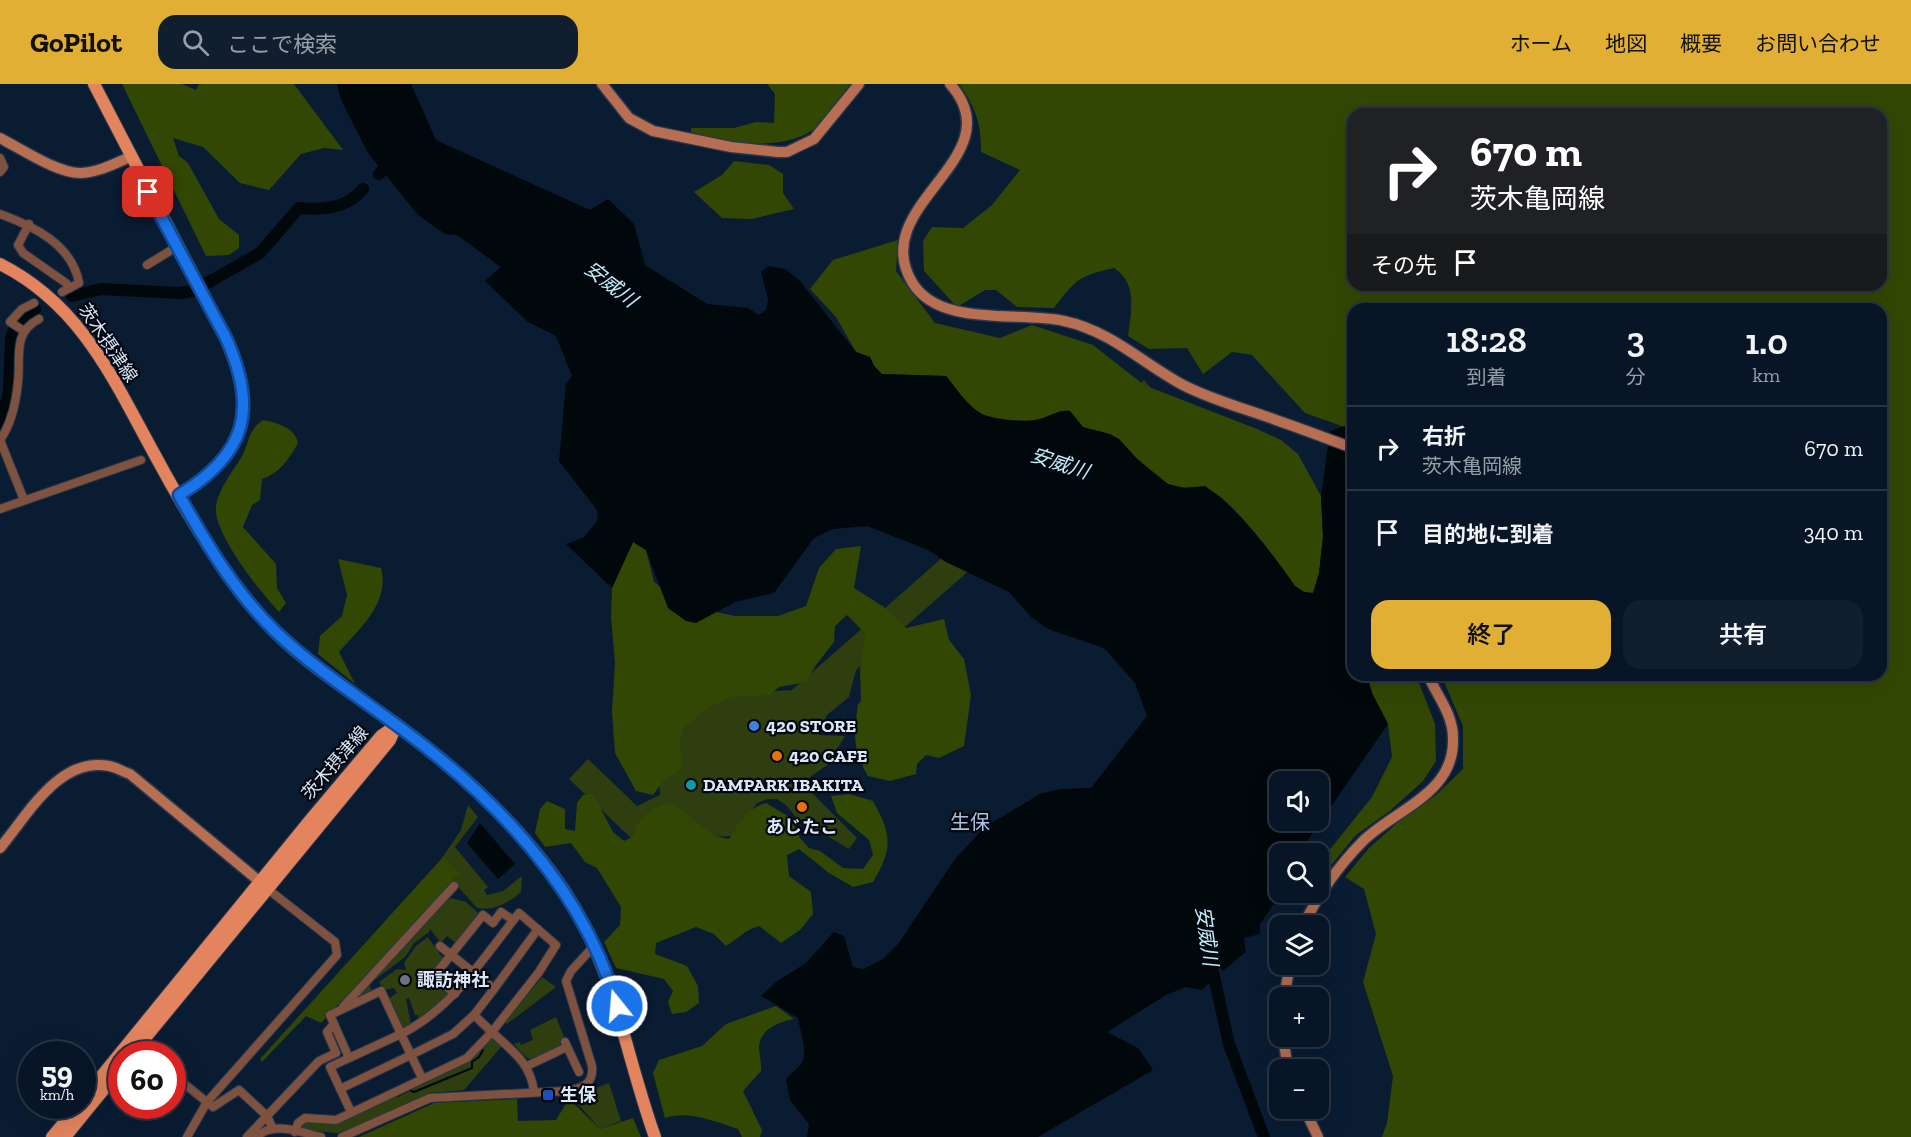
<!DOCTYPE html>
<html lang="ja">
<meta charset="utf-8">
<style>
body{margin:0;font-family:"Zilla Slab","Noto Sans JP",serif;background:#111e2e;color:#f1f3f6;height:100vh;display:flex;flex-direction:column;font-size:22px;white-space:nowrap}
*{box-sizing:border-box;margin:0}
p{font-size:20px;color:#989fa7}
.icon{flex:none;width:33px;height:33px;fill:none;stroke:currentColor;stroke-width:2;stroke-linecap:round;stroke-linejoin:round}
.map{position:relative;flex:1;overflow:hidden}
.sheet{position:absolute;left:1347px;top:219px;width:540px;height:378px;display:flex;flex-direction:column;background:#081526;border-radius:18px;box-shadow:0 6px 24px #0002,0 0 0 2px #293443}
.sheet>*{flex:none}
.banner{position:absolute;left:1347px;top:24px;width:540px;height:183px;border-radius:18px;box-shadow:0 6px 24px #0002,0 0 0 2px #293443;background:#202124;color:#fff;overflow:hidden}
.controls{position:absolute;left:1269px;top:687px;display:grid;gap:12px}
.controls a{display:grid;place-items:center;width:60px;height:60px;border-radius:12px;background:#081526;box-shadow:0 6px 24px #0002,0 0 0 2px #293443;font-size:30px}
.speed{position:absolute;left:18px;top:957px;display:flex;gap:12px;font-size:30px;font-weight:700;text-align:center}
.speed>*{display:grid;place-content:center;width:78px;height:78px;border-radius:50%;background:#081526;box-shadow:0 6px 24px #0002,0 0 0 2px #293443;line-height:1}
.speed small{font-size:15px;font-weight:400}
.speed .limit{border:9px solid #d22;background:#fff;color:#111}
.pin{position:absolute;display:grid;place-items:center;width:51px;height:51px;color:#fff;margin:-26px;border-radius:12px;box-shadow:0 3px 9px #0006}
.me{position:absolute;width:66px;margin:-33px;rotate:343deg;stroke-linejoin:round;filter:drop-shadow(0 0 4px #0008)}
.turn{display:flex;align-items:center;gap:21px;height:126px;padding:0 24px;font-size:27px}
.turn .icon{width:78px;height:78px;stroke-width:2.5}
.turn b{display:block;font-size:42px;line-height:51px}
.then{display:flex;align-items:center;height:57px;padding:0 24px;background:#0003;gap:12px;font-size:22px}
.eta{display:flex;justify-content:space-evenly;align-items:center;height:102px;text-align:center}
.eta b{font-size:36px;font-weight:600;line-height:42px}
.cta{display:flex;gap:12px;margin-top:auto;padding:12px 24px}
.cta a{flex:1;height:69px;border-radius:18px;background:#e1af34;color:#111;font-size:24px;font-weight:600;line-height:69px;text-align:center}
.cta a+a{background:#111e2e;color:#f1f3f6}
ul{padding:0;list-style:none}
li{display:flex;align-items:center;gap:18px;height:84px;padding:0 24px;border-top:2px solid #293443}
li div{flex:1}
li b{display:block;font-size:22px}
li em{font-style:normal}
header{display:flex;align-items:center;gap:36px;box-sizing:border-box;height:84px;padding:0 30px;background:#e1af34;color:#111}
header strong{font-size:28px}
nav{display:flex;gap:33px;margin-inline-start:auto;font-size:21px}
.search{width:420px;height:54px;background:#111e2e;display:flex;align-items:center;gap:15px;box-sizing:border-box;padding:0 21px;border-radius:18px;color:#989fa7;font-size:22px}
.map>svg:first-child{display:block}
.green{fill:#2e3e0f}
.forest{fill:#324704;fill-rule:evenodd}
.water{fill:#01080b;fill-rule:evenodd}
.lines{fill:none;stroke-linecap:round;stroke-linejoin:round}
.stream{stroke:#01080b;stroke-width:2}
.river{stroke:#01080b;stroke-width:12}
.street-casing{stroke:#27384e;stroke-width:10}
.secondary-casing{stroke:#27384e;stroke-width:13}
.primary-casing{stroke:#27384e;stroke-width:14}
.street{stroke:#7f513f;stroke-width:8}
.secondary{stroke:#b76e51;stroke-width:10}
.primary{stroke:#e3845f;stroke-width:12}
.route-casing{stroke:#114b97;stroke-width:15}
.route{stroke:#1a73e8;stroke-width:10}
.shop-dot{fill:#3f7fe0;stroke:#020710;stroke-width:2}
.food-dot{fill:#e8710a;stroke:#020710;stroke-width:2}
.culture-dot{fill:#0f9aa8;stroke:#020710;stroke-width:2}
.worship-dot{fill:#6b7280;stroke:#020710;stroke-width:2}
.transit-dot{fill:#1a4fb4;stroke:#020710;stroke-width:2}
.labels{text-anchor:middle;stroke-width:4.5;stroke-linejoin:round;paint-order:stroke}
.street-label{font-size:18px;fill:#dbe7f7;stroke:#020710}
.poi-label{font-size:18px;font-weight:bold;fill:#dbe7f7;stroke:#020710;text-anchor:start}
.water-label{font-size:20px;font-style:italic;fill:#c1edf9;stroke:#020710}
.neighbourhood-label{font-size:20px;fill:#abc2e0;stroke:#020710}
</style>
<header>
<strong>GoPilot</strong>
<div class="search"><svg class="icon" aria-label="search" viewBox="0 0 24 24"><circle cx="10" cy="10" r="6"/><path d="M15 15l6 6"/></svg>ここで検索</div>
<nav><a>ホーム</a><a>地図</a><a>概要</a><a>お問い合わせ</a></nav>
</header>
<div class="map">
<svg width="1911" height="1053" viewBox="0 0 1911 1053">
<rect width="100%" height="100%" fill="#0a1c32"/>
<g class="green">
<polygon points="1144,296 1162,317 856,586 849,613 827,631 819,651 845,652 827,681 802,699 857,754 849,765 824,750 806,745 786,721 777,715 767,715 757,719 731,752 713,753 674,726 631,754 569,695 588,675 637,722 660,711 657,673 715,611 792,606"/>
<path d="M468,721L478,733L455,763L488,803L484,806L487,811L503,807L522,792L521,808C508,819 495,827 477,824L438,780L461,746Z"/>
<polygon points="451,814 466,818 478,829 456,859 447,852 441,859 430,845 429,848 414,859 405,873 369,900 372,908 349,918 445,818"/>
<polygon points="428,853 434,862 439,865 439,870 443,873 430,892 451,911 419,935 418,931 415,931 409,914 406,915 411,941 402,945 388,915 397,909 394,904 384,906 379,898 397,885 406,886 404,879 416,862"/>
<polygon points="542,893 556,903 507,940 505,938"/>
<path d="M556,933L565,955C561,963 537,979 528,974C523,971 518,964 514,960L520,958L521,961L533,956L530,946Z"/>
<path d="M489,954L495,955L502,962L464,1006L431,1009L357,1043L338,1049L301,1046L299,1042C311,1031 325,1042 338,1038L469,977Z"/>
<polygon points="609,999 621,1037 600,1045 577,1019 575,1012"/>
</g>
<g class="forest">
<polygon points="122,0 182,0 196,6 199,0 294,0 343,66 324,64 301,70 269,106 240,99 203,63 173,54 179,72 188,79 219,135 239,151 239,164 229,171 206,172"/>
<path d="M767,0H850C840,13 831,30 819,41C792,68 724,61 691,50V44H734L756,38L774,39L775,10Z"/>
<path d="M959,0H1911V1053H1382L1387,1039L1393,992L1363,898L1376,850L1364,805L1345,793L1369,764L1405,732L1435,712L1463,685V642L1441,591H1881V225H1353V346L1305,329L1252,271L1232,268L1203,290L1187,264L1149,265L1128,252C1131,227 1138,199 1114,184C1076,193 1077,195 1054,224L1017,223L996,206H985L957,223L924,187L923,157L932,143L963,144L992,121L1020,86L981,68C981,39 976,24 959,0ZM1353,30H1881V201H1353Z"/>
<polygon points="734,77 769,81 783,90 783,109 794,125 752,135 722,134 694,108 722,91"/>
<path d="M898,156L896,187L935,239L1000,254L1032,241L1093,261L1144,301L1257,345L1281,356L1298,370L1321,412L1323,453L1319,489L1313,509L1304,508L1295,502C1278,477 1241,428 1218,411C1199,397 1190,408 1171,401C1150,394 1135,370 1119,356C1109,348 1096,349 1085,344C1079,341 1074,332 1070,327C1058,325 1046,335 1034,337C1022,338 993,335 982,330C968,323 956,304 946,292L882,290L874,282L870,273L856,268L836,233L810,205L833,176Z"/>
<path d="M263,336C277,339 295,343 298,359C289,375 280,389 262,395L260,416L252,421L243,443L276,480L277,504L286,519L279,528C261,509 213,449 216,423C218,406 232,388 241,374C250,358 247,347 263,336Z"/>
<path d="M633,458L646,466L654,498L684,521L735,532H778L806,522L819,484L836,465L861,462L854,504L884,523L906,544L944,535L949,556L964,575L971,611L964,662L939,674L926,671L917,680L916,690L890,697L868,692C852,664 854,652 858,620L861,617L860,585L866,550L847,531L835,542L834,558L816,581L806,598L779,603L770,611L729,613L706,626L685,643L679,660L683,685L664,696L653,711L636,707L615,669L612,628L615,579L611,533L612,504Z"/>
<path d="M338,475L381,484C390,519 360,544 339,568L355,600L318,570L320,552L342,532L347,511Z"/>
<polygon points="1367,591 1416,591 1435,640 1436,677 1423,697 1391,726 1356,751 1319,796 1319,779 1372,713 1392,673 1388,640 1372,609"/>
<path d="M593,710L613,748L624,757L634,752C639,731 650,725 670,719L686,729L714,752L729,755C741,736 744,726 766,719L791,734L800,754L809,764L820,767L843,784L863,785L873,771L869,756L837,729L831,712L849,710L873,717C892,751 893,765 873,798L853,803L829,789L799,765L787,771L789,792L811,808L813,830L800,846L781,859L759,842C746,845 738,855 726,862L714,850L696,843L656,859L655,870L687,882L698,902L699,919L686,928L672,930L668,918L673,907L664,895L616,884L604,858L620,841L621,823L597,784L585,778L571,759L545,763L535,749L540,725L547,717L565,725V745L575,747L577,719L583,711Z"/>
<polygon points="444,772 461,792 453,794 454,798 321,939 306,932 262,978 260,975"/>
<path d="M776,922L794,935C779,938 760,945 759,963C759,971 762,979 761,987L743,1007L762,1046L760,1053H742L738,1045C714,1037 688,1026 665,1034L653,989L659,976L702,962L726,940Z"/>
<polygon points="517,1015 518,1037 556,1036 567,1018 571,1017 600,1045 633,1034 641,1053 359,1053 434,1019"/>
</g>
<g class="water">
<path d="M337,0H411L436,56L590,126L608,115L634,140L645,181L707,220L748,224L759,231L766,226L768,215L761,188L769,182L785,185L799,196L856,268L870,273L874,282L882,290L946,292C956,304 968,323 982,330C993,336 1022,338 1034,336C1046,335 1058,325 1070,327L1083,343L1110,350L1119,355L1136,374L1168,400L1184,404L1205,402C1239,425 1271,468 1295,502L1304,508L1313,509L1319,489L1323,453L1321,412L1330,347L1345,342L1353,346V498L1349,514L1353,532V591H1367L1372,609L1388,640L1299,769L1280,770L1279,799L1273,809L1278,814L1260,840V850L1244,854L1246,868L1223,887L1217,880L1207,889L1212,896L1202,906L1186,903L1166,911L1107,948L1138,964L1153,986L1038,1053H807L809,1040L790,1016L786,996C790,989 794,988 799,982C810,972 800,947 798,934L761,912L776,898L806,879L834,848L844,852L853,883L863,885L883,875L898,860L955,775L985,743L1040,710L1060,705L1091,704L1147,632L1135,599L1104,564L1048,545L1030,532L1009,508L946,478L928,466L867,442L833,445L814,454L774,509L735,518L696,539L686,537L668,524L646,466L633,458L612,504L566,460L583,454L598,436L597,426L559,377L566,300L572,292L556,252L528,238L485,197L501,183L457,151L445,150L418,131L368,69L341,16ZM1280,698H1318V736H1280Z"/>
<polygon points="480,739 515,780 498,795 467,759"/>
</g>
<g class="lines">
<polyline class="stream" points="397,1012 409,1006 414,1008 472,984 472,978 479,973 483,966"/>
<g class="river">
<polyline points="379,90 393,74"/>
<path d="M72,212L101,205L179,209L193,207L260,169L299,124C322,126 347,125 363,105"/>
<polyline points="0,344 9,308 11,255 14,245 24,233 35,225"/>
<polyline points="1209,870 1229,960 1264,1053"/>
</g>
<g class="street-casing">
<g id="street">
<polyline points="0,74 4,83 0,88"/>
<path d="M0,130C33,142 72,160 79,199L62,208"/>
<polyline points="29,140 18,161 23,169 66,199 70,204"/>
<polyline points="147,181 178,162"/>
<polyline points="24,247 10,238 22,225 34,219"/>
<path d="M0,356C12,339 16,319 18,298C21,273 12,249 39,235"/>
<polyline points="0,356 24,416"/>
<polyline points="0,425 141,376"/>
<polyline points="440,862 494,905 474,931"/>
<polyline points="494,905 538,845"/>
<polyline points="455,910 434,892 483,831 493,839 501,828 513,836"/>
<polyline points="343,923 454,802"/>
<polyline points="565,958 579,988"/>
<polyline points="139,962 149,970"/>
<polyline points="527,982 567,963"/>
<polyline points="172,990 213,1023 239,1006 267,1032 273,1045"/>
<polyline points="340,1005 411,971 401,950 349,974"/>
<path d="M351,1028L330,983L349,974L330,931L381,907L401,950C452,925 484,873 519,829L556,861L539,888L492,948C512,967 531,979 534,1008"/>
<polyline points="295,1048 298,1039 305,1034 336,1036 467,974 492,948 474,931 453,950 411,971 422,994"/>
<polyline points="187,1053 207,1018 337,871 335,858 269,806"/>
<polyline points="247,1053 319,977 336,969 327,948 334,940"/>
<path d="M257,1053C272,1036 303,1049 321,1053"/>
<path d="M342,1053L430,1014L565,1007C581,1005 594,1001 592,982L566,897L571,887L594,862"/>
</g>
</g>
<g class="secondary-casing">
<g id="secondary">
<polyline points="602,0 629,34 653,47 731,63 778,68 787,68 814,55 859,0"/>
<path d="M950,0C1016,74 866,120 912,198C939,244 1019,227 1064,237C1111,247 1142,279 1183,301C1212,316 1246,325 1276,336C1302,345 1328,355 1353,364"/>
<path d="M0,54C21,65 59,90 81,89C99,88 114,80 130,73"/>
<path d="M0,764C27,732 59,672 109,682C116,683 123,688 130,690L265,802"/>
<path d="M1303,842C1319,809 1339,781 1364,756C1398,724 1455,709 1453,654C1453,630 1437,612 1428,591"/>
<polyline points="1284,914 1290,880"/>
<polyline points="1283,952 1288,986"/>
<polyline points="1304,1024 1318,1053"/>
</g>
</g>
<g class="primary-casing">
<g id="primary">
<path d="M94,0L226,254C258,325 247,371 179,411"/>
<path d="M0,180C82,221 114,297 156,373C184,425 221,488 261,533C299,577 350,607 397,641C459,686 521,742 564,806C614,882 625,970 655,1053"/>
<polyline points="132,970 390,656 396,642"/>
<polyline points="82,1016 311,735 381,652 397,641"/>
<polyline points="52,1053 78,1022"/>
<polyline points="65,1053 122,983"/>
</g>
</g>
<use href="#street" class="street"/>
<use href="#secondary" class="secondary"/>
<use href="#primary" class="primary"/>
</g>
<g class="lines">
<g class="route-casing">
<path id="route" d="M148,108L226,254C258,325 247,370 179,411C206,459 236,510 276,548C314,584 356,611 398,642C495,713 584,804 617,922"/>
</g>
<use href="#route" class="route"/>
</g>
<circle class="shop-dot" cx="754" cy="642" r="6"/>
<g class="food-dot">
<circle cx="777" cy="672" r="6"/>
<circle cx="802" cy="723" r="6"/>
</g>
<circle class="culture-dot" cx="691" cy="701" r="6"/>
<circle class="worship-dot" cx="405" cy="896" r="6"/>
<rect class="transit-dot" x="542" y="1005" width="12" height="12" rx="3"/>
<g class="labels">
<g class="street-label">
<text transform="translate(108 259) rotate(56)" y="6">茨木摂津線</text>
<text transform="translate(335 679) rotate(-49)" y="6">茨木摂津線</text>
</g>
<g class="poi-label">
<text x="766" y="648">420 STORE</text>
<text x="789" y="678">420 CAFE</text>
<text x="703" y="707">DAMPARK IBAKITA</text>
<text x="802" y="749" text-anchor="middle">あじたこ</text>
<text x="417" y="902">諏訪神社</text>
<text x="560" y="1017">生保</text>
</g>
<g class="water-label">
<text transform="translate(611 200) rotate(38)" y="7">安威川</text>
<text transform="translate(1060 379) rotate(18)" y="7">安威川</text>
<text transform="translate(1207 852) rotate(82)" y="7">安威川</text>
</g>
<g class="neighbourhood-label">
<text x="970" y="745">生保</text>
</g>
</g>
</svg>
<div class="controls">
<a><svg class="icon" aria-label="sound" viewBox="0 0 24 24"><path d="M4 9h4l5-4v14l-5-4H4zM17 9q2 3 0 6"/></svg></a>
<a><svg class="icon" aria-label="search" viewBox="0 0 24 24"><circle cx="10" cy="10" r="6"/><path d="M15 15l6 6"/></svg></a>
<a><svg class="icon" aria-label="layers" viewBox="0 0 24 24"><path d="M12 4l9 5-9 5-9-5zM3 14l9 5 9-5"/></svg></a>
<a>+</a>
<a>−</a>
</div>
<div class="speed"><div>59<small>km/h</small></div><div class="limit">60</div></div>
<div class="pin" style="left:148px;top:108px;background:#d93025"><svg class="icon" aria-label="arrive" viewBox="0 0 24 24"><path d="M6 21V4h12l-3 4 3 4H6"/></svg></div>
<svg class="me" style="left:617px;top:922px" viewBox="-20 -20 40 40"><circle r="17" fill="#1a73e8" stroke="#fff" stroke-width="3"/><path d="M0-11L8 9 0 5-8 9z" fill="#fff"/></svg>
<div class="banner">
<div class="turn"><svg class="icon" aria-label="right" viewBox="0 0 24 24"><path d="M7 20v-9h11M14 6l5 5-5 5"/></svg><div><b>670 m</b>茨木亀岡線</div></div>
<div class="then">その先<svg class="icon" aria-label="arrive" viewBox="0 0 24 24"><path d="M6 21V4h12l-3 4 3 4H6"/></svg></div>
</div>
<section class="sheet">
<div class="eta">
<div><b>18:28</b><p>到着</p></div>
<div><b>3</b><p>分</p></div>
<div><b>1.0</b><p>km</p></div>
</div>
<ul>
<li><svg class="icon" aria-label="right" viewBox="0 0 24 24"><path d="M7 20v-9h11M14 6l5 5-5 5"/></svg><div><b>右折</b><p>茨木亀岡線</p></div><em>670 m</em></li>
<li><svg class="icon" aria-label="arrive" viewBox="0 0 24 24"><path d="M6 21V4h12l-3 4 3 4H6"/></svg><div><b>目的地に到着</b></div><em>340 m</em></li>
</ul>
<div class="cta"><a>終了</a><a>共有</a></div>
</section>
</div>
